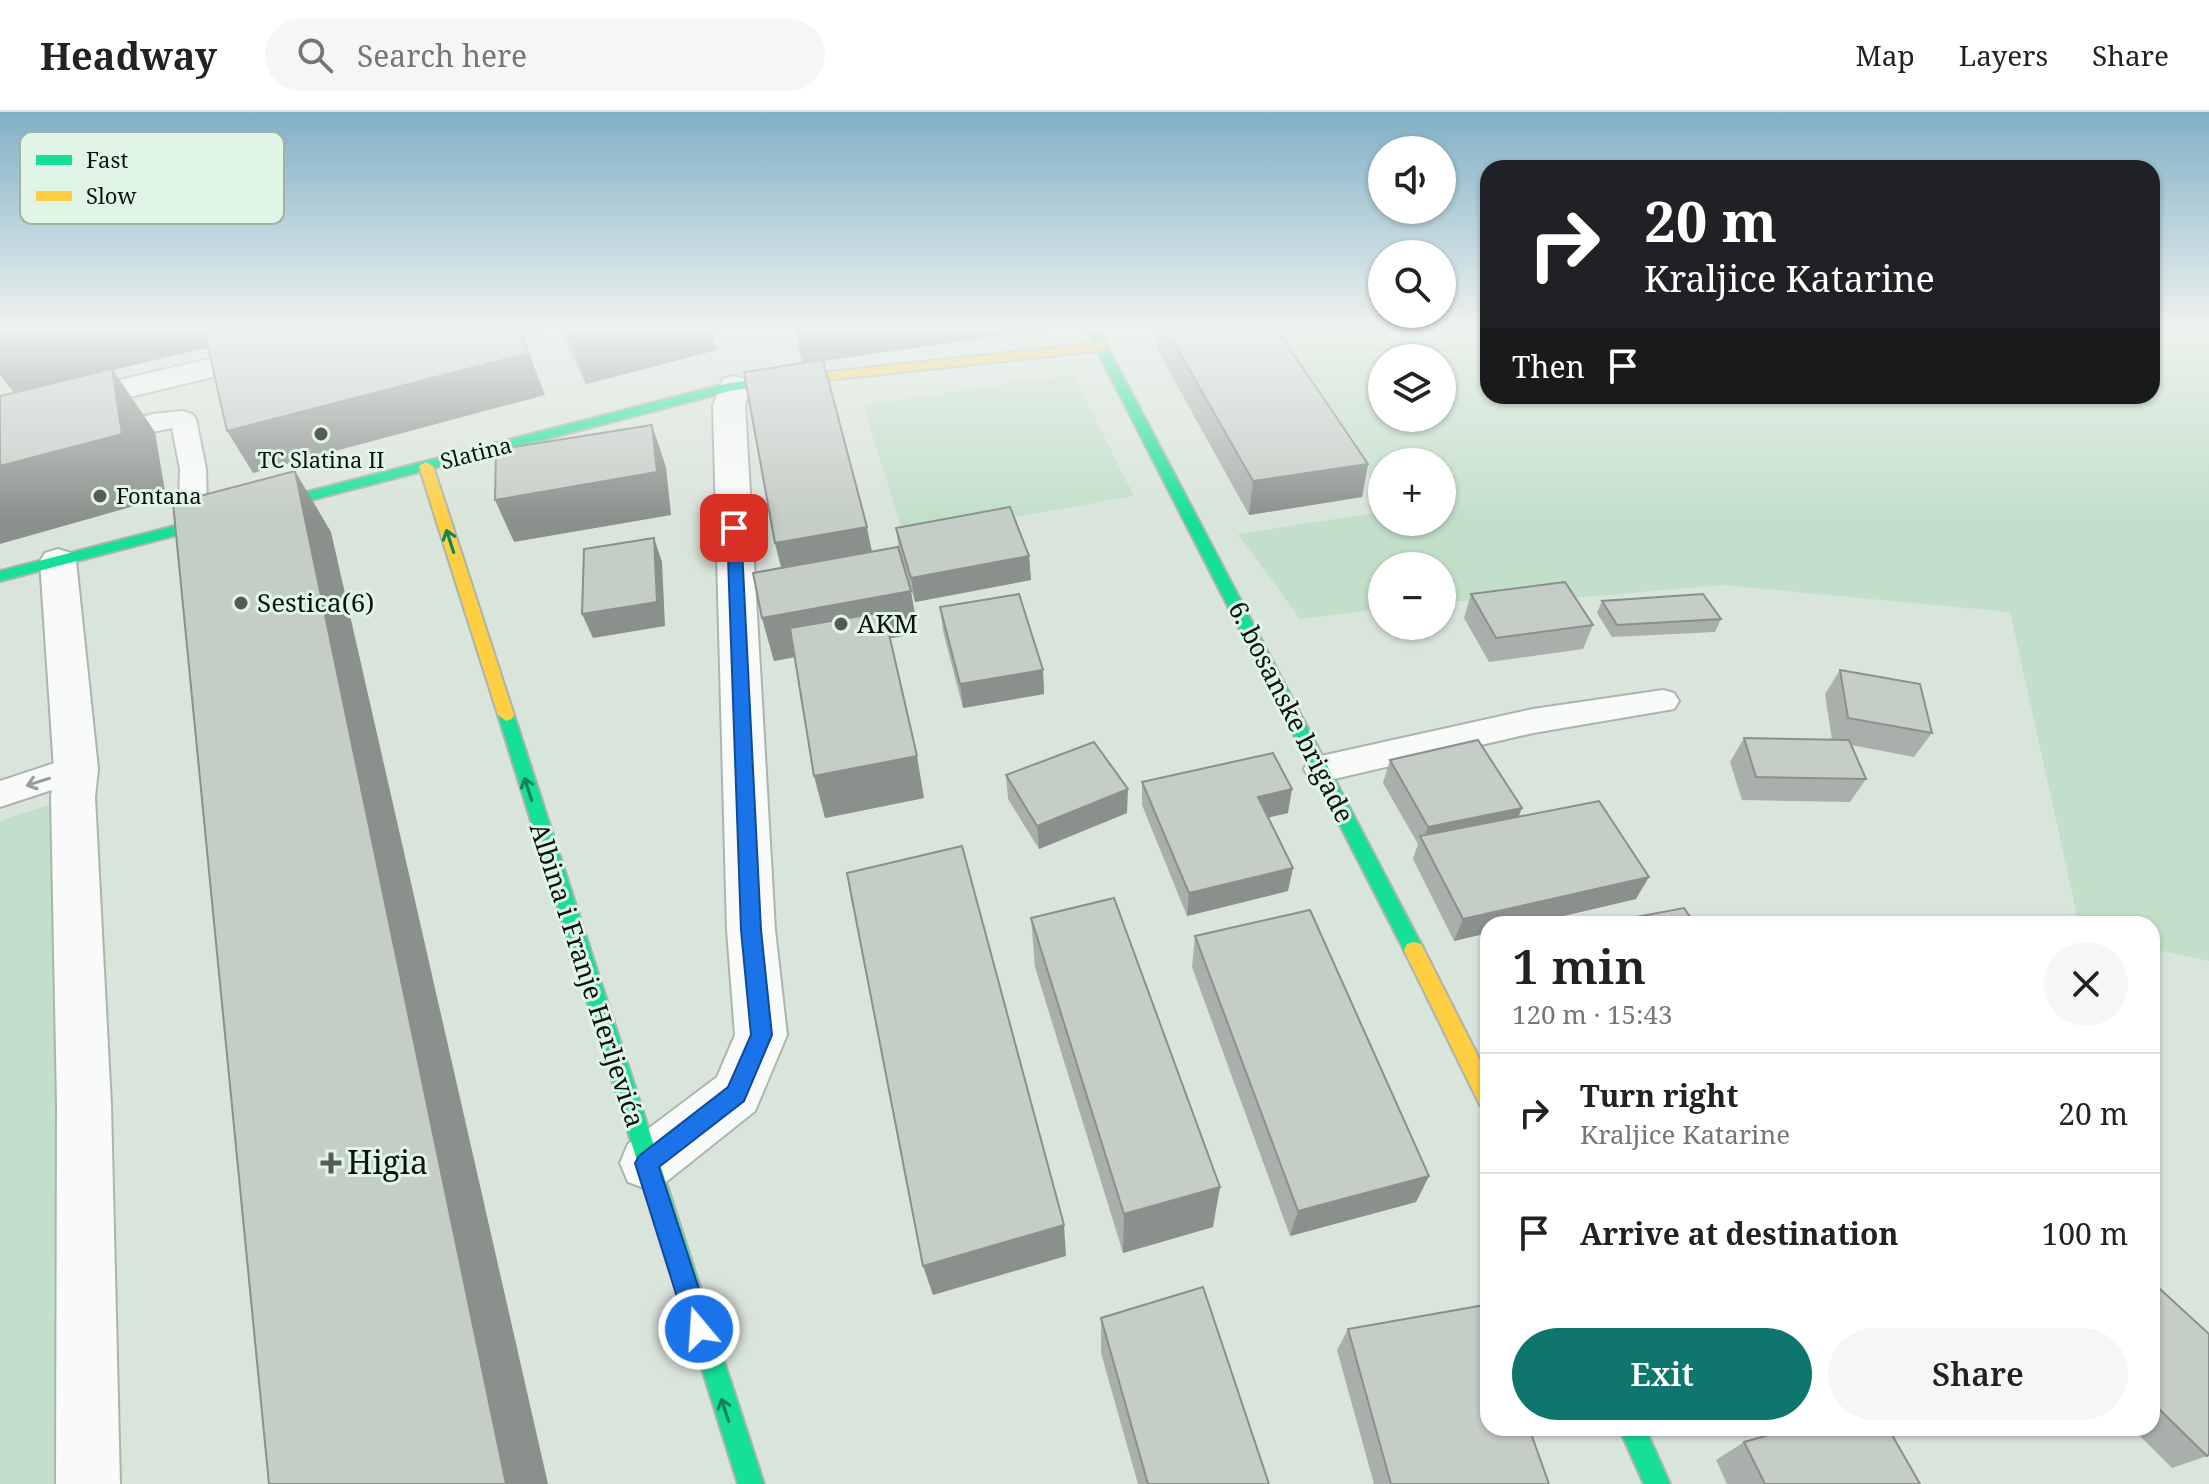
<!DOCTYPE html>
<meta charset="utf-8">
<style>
body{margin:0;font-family:"Noto Serif",serif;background:#f6f6f6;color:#222;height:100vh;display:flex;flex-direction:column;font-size:30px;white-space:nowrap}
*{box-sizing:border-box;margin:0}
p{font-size:26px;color:#767676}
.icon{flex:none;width:44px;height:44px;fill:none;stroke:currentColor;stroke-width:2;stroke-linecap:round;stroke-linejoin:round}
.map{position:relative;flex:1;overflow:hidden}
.sheet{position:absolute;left:1480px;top:804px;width:680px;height:520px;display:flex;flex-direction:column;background:#fff;border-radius:24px;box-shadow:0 2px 6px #0004}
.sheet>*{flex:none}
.banner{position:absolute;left:1480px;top:48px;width:680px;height:244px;border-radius:24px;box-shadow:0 2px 6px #0004;background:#202124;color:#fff;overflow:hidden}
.controls{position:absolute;left:1368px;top:24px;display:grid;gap:16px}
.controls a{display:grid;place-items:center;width:88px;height:88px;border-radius:50%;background:#fff;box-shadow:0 2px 6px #0004;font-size:40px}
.pin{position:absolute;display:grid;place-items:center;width:68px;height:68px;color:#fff;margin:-34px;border-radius:16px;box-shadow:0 4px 12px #0006}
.me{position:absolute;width:88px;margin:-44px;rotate:342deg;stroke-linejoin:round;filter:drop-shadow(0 0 6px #0008)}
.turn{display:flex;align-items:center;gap:28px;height:168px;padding:0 32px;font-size:36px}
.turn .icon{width:104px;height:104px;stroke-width:2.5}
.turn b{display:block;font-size:56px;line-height:68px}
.then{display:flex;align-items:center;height:76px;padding:0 32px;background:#0003;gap:16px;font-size:30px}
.round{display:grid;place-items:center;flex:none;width:84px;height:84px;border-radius:42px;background:#f6f6f6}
.headline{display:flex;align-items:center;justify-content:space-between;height:136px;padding:0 32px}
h1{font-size:48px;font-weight:600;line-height:60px}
.action{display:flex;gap:16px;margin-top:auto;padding:16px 32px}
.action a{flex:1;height:92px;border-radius:48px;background:#0f766e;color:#fff;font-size:32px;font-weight:600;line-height:92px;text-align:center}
.action a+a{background:#f6f6f6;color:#222}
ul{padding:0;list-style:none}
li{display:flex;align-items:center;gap:24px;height:120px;padding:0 32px;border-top:2px solid #e0e0e0}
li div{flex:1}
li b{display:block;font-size:30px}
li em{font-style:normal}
header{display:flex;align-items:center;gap:48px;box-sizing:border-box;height:112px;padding:0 40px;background:#fff;border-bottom:2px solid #e0e0e0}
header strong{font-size:38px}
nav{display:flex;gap:44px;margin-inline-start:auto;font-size:28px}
.search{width:560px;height:72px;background:#f6f6f6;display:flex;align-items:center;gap:20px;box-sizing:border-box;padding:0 28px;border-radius:44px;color:#767676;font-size:30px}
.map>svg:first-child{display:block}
.green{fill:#c2dfc9;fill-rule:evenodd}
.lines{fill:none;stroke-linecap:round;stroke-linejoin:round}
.lane-casing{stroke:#abb4ad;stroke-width:4}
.street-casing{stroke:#abb4ad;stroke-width:4}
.fast-casing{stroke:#abb4ad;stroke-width:4}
.slow-casing{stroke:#abb4ad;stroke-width:4}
.lane{fill:#f9fbfa;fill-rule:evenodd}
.street{fill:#f9fbfa;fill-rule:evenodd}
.fast{fill:#16e098;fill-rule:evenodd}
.slow{fill:#ffcf43;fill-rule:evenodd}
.wall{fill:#a9b0ab}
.shaded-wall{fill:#8a908b}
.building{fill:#c5cdc7;stroke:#8a908b;stroke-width:2}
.oneway{stroke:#12845a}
.oneway2{stroke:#9a9e9c}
.route{fill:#1a73e8;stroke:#114b97;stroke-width:2}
.poi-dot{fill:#545c56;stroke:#e1f5e6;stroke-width:3}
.labels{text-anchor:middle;stroke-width:6;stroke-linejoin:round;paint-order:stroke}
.far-street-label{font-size:22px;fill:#0c130e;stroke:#e1f5e6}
.far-poi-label{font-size:22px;fill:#0c130e;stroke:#e1f5e6}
.poi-label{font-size:26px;fill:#0c130e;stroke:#e1f5e6;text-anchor:start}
.street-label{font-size:26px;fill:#0c130e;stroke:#e1f5e6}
.near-poi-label{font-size:32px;fill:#0c130e;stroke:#e1f5e6;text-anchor:start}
.key{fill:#e1f5e6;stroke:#a1b1a5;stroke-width:2}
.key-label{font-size:22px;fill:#0c130e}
</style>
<header>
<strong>Headway</strong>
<div class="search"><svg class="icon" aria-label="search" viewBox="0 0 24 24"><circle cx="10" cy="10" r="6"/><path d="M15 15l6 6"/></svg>Search here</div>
<nav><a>Map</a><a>Layers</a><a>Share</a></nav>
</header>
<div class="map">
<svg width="2209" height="1372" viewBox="0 0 2209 1372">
<rect width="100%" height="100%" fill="#d9e4db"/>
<g class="green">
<path d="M1271,215H1488V284H2152V215H2209V849L2152,837V812H2079L2010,500L1723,473L1538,489H1442V454H1382V497L1300,507L1238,422L1382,400V410H1442V350H1382V382ZM1382,246H1442V306H1382Z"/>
<polygon points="1073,262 1134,384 904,424 863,293"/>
<polygon points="73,685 88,1372 0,1372 0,709"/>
</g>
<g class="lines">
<g class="lane-casing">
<g id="lane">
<polygon points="183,299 192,302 196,307 206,357 207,393 213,413 209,419 199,422 189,419 179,393 180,357 172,316 105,330 96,327 92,322 96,317 153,302"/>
<polygon points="1663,578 1674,581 1679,589 1674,597 1533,621 1321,670 1309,666 1304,657 1309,648 1321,644 1533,597"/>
<polygon points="76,644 88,648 93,657 88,666 0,695 0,669"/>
</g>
</g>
<g class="street-casing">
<g id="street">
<polygon points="346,215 401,215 397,221 0,316 0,296"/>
<polygon points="734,264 745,267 750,274 745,293 775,818 787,923 755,999 666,1070 647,1077 628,1070 620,1051 628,1032 717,965 735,923 727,818 713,293 723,267"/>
<polygon points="58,437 71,441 76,449 98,657 95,685 111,993 120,1372 56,1372 57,993 51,685 54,657 40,449 45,441"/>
</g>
</g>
<g class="fast-casing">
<g id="fast">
<polygon points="1085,215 1097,215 1421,832 1424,838 1421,844 1414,846 1407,844"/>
<polygon points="752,268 758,272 757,275 734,278 0,469 0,459 729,271"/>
<polygon points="506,597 514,603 764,1372 738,1372 498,603"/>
<polygon points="1619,1316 1645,1316 1670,1372 1644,1372"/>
</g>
</g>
<g class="slow-casing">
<g id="slow">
<polygon points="1102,231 1106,232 1106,238 752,276 746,272 752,268"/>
<polygon points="426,350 433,354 514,603 512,607 506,609 498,603 419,354"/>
<polygon points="1414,830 1421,832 1488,964 1488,996 1480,993 1404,838 1407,832"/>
</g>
</g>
<use href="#lane" class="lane"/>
<use href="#street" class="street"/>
<use href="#fast" class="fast"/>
<use href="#slow" class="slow"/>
</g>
<g class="wall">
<polygon points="558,215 711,215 717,238 586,272"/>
<polygon points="795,215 1053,215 823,249 872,439 899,438 896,416 1029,444 1031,468 915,490 905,457 911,479 918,521 890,526 924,686 825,706 795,545 774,549 762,506 781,456 775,431 802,252"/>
<polygon points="1159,215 1275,215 1368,352 1362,385 1249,403 1158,239"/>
<polygon points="1471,482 1593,513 1583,537 1489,550 1464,506"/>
<polygon points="1602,489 1721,507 1715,520 1612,525 1597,501"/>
<polygon points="940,495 1043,558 1044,582 963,596 943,519"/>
<polygon points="1840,558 1932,621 1914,645 1851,633 1866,667 1850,690 1742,688 1730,650 1744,626 1832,628 1825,582"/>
<polygon points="1390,648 1518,705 1636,787 1529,812 1488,812 1488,821 1454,829 1413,747 1418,732 1383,671"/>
<polygon points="1006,663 1127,701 1039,737 1008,687"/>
<polygon points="1142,670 1288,701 1268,705 1288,779 1187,804 1142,693"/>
<polygon points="1031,806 1213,1115 1123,1141 1035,855"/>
<polygon points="1195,824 1429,1064 1416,1090 1290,1124 1192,855"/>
<polygon points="2160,1177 2207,1344 2172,1356 2132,1316 2152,1316 2152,1181"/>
<polygon points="1101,1206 1269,1372 1138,1372 1101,1241"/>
<polygon points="1348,1217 1549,1372 1374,1372 1337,1238"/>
<polygon points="1744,1330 1920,1372 1727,1372 1716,1348"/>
</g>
<g class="shaded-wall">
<polygon points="36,215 295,215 113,258 155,320 166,385 0,432 0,354 14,281 0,263 0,223"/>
<polygon points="514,215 551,215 518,224"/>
<polygon points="566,215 711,215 717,238 586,272"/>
<polygon points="795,215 1053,215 1053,216 802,252"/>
<polygon points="529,241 545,283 253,361 227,319"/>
<polygon points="652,313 666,355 671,403 514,430 495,388"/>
<polygon points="1368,352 1362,385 1249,403 1253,369"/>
<polygon points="295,359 331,420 548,1372 506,1372"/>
<polygon points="867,415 875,457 786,473 775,431"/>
<polygon points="654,426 662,450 665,514 593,526 582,502"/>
<polygon points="1029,444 1031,468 915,490 911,466"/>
<polygon points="911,479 918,521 774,549 762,506"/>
<polygon points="1043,558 1044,582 963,596 960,572"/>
<polygon points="917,644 924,686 825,706 814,664"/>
<polygon points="1128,677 1127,701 1039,737 1037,714"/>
<polygon points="1292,677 1288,701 1255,709 1258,685"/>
<polygon points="1522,696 1513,719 1423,730 1428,715"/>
<polygon points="1293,756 1288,779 1187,804 1189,781"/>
<polygon points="1649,765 1636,787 1529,812 1488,812 1488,821 1454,829 1463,807"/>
<polygon points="1429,1064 1416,1090 1290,1124 1298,1099"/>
<polygon points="1220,1075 1213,1115 1123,1141 1124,1102"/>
<polygon points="1064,1113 1066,1144 933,1183 923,1154"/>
</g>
<g class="building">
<polygon points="0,215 36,215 0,223"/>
<polygon points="213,215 517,215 529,241 227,319 204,218"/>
<polygon points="1165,215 1275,215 1368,352 1253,369"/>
<polygon points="823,248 867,415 775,431 744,260"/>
<polygon points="112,257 122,322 0,354 0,284"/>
<polygon points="652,313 657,360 495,388 496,338"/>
<polygon points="295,359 506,1372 269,1372 173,391"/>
<polygon points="1010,395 1029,444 911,466 896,416"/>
<polygon points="654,426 657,490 582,502 584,437"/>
<polygon points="898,435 911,479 762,506 753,461"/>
<polygon points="1565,470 1593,513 1496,526 1471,482"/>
<polygon points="1019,482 1043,558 960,572 940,495"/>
<polygon points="1703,482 1721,507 1617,513 1602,489"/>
<polygon points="884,500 917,644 814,664 790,516"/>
<polygon points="1840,558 1920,572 1932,621 1848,606"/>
<polygon points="1744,626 1849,628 1866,667 1756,665"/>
<polygon points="1478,628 1522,696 1428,715 1390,648"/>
<polygon points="1094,630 1128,677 1037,714 1006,663"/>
<polygon points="1273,641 1292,677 1258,685 1293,756 1189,781 1142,670"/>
<polygon points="1599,689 1649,765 1463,807 1420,724"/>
<polygon points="962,734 1064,1113 923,1154 847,761"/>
<polygon points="1114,786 1220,1075 1124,1102 1031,806"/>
<polygon points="1684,796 1695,812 1604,811"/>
<polygon points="1310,798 1429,1064 1298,1099 1195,824"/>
<polygon points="1203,1175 1269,1372 1148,1372 1101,1206"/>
<polygon points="2160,1177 2209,1222 2209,1342 2207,1344 2152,1290 2152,1184"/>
<polygon points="1485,1193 1488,1201 1488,1316 1529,1316 1549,1372 1391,1372 1348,1217"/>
<polygon points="1794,1316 1888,1316 1920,1372 1765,1372 1744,1330"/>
</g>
<defs><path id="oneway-shaft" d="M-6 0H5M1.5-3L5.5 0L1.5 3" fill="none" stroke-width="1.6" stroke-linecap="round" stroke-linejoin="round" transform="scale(2)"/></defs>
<g class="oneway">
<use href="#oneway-shaft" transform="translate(450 429) rotate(-108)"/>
<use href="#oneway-shaft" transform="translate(528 677) rotate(-108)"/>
<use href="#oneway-shaft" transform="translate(725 1298) rotate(-108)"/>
</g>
<use class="oneway2" href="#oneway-shaft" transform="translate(38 670) rotate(162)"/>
<linearGradient id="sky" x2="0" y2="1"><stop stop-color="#81b0c6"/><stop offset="0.53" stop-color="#eef3ef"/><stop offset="1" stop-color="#eef3ef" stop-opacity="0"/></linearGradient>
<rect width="2209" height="407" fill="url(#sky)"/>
<polygon class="route" points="734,412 741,416 761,818 772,923 744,989 659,1055 712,1217 708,1225 699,1229 690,1225 687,1217 635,1051 639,1044 728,975 751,923 741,818 727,416"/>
<g class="poi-dot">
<circle cx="321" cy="322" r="8"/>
<circle cx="100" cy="384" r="8"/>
<circle cx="241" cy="491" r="8"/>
<circle cx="841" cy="512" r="8"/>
<path d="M327 1039h8v8h8v8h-8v8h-8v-8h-8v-8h8z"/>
</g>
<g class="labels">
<g class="far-street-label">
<text transform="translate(476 341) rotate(-14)" y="8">Slatina</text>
</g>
<g class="far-poi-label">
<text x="321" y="356">TC Slatina II</text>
<text x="116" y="392" text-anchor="start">Fontana</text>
</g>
<g class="poi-label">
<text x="257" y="500">Sestica(6)</text>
<text x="857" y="521">AKM</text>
</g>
<g class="street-label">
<text transform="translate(1291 600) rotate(63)" y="9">6. bosanske brigade</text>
<text transform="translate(587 863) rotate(72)" y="9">Albina i Franje Herljevića</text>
</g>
<g class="near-poi-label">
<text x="347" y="1062">Higia</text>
</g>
</g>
<rect x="20" y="20" width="264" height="92" rx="12" class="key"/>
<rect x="36" y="43" width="36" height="10" fill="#16e098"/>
<rect x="36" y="79" width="36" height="10" fill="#ffcf43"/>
<g class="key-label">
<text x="86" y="56">Fast</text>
<text x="86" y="92">Slow</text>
</g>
</svg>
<div class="controls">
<a><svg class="icon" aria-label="sound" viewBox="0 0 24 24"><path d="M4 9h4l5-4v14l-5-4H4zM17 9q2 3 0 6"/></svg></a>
<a><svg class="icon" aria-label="search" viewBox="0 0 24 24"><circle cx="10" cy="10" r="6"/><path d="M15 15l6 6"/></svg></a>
<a><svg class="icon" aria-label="layers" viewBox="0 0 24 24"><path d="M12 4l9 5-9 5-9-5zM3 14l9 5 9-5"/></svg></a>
<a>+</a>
<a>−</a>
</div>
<div class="pin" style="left:734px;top:416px;background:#d93025"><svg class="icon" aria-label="arrive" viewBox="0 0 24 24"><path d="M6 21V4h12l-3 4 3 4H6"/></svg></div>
<svg class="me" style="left:699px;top:1217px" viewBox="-20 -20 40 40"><circle r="17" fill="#1a73e8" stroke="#fff" stroke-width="3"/><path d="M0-11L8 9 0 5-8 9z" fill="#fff"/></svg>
<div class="banner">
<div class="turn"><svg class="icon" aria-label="right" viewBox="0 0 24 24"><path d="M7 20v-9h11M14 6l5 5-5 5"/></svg><div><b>20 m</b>Kraljice Katarine</div></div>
<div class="then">Then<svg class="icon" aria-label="arrive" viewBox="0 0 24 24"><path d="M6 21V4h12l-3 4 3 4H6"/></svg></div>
</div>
<section class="sheet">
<div class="headline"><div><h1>1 min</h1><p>120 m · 15:43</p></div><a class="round"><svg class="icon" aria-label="close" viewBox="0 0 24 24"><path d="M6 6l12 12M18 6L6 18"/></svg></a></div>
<ul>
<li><svg class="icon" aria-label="right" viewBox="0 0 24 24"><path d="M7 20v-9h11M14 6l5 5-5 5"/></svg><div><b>Turn right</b><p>Kraljice Katarine</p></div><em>20 m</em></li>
<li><svg class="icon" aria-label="arrive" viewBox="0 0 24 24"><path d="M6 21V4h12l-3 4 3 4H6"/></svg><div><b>Arrive at destination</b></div><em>100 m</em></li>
</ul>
<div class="action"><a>Exit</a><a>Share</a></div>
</section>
</div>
